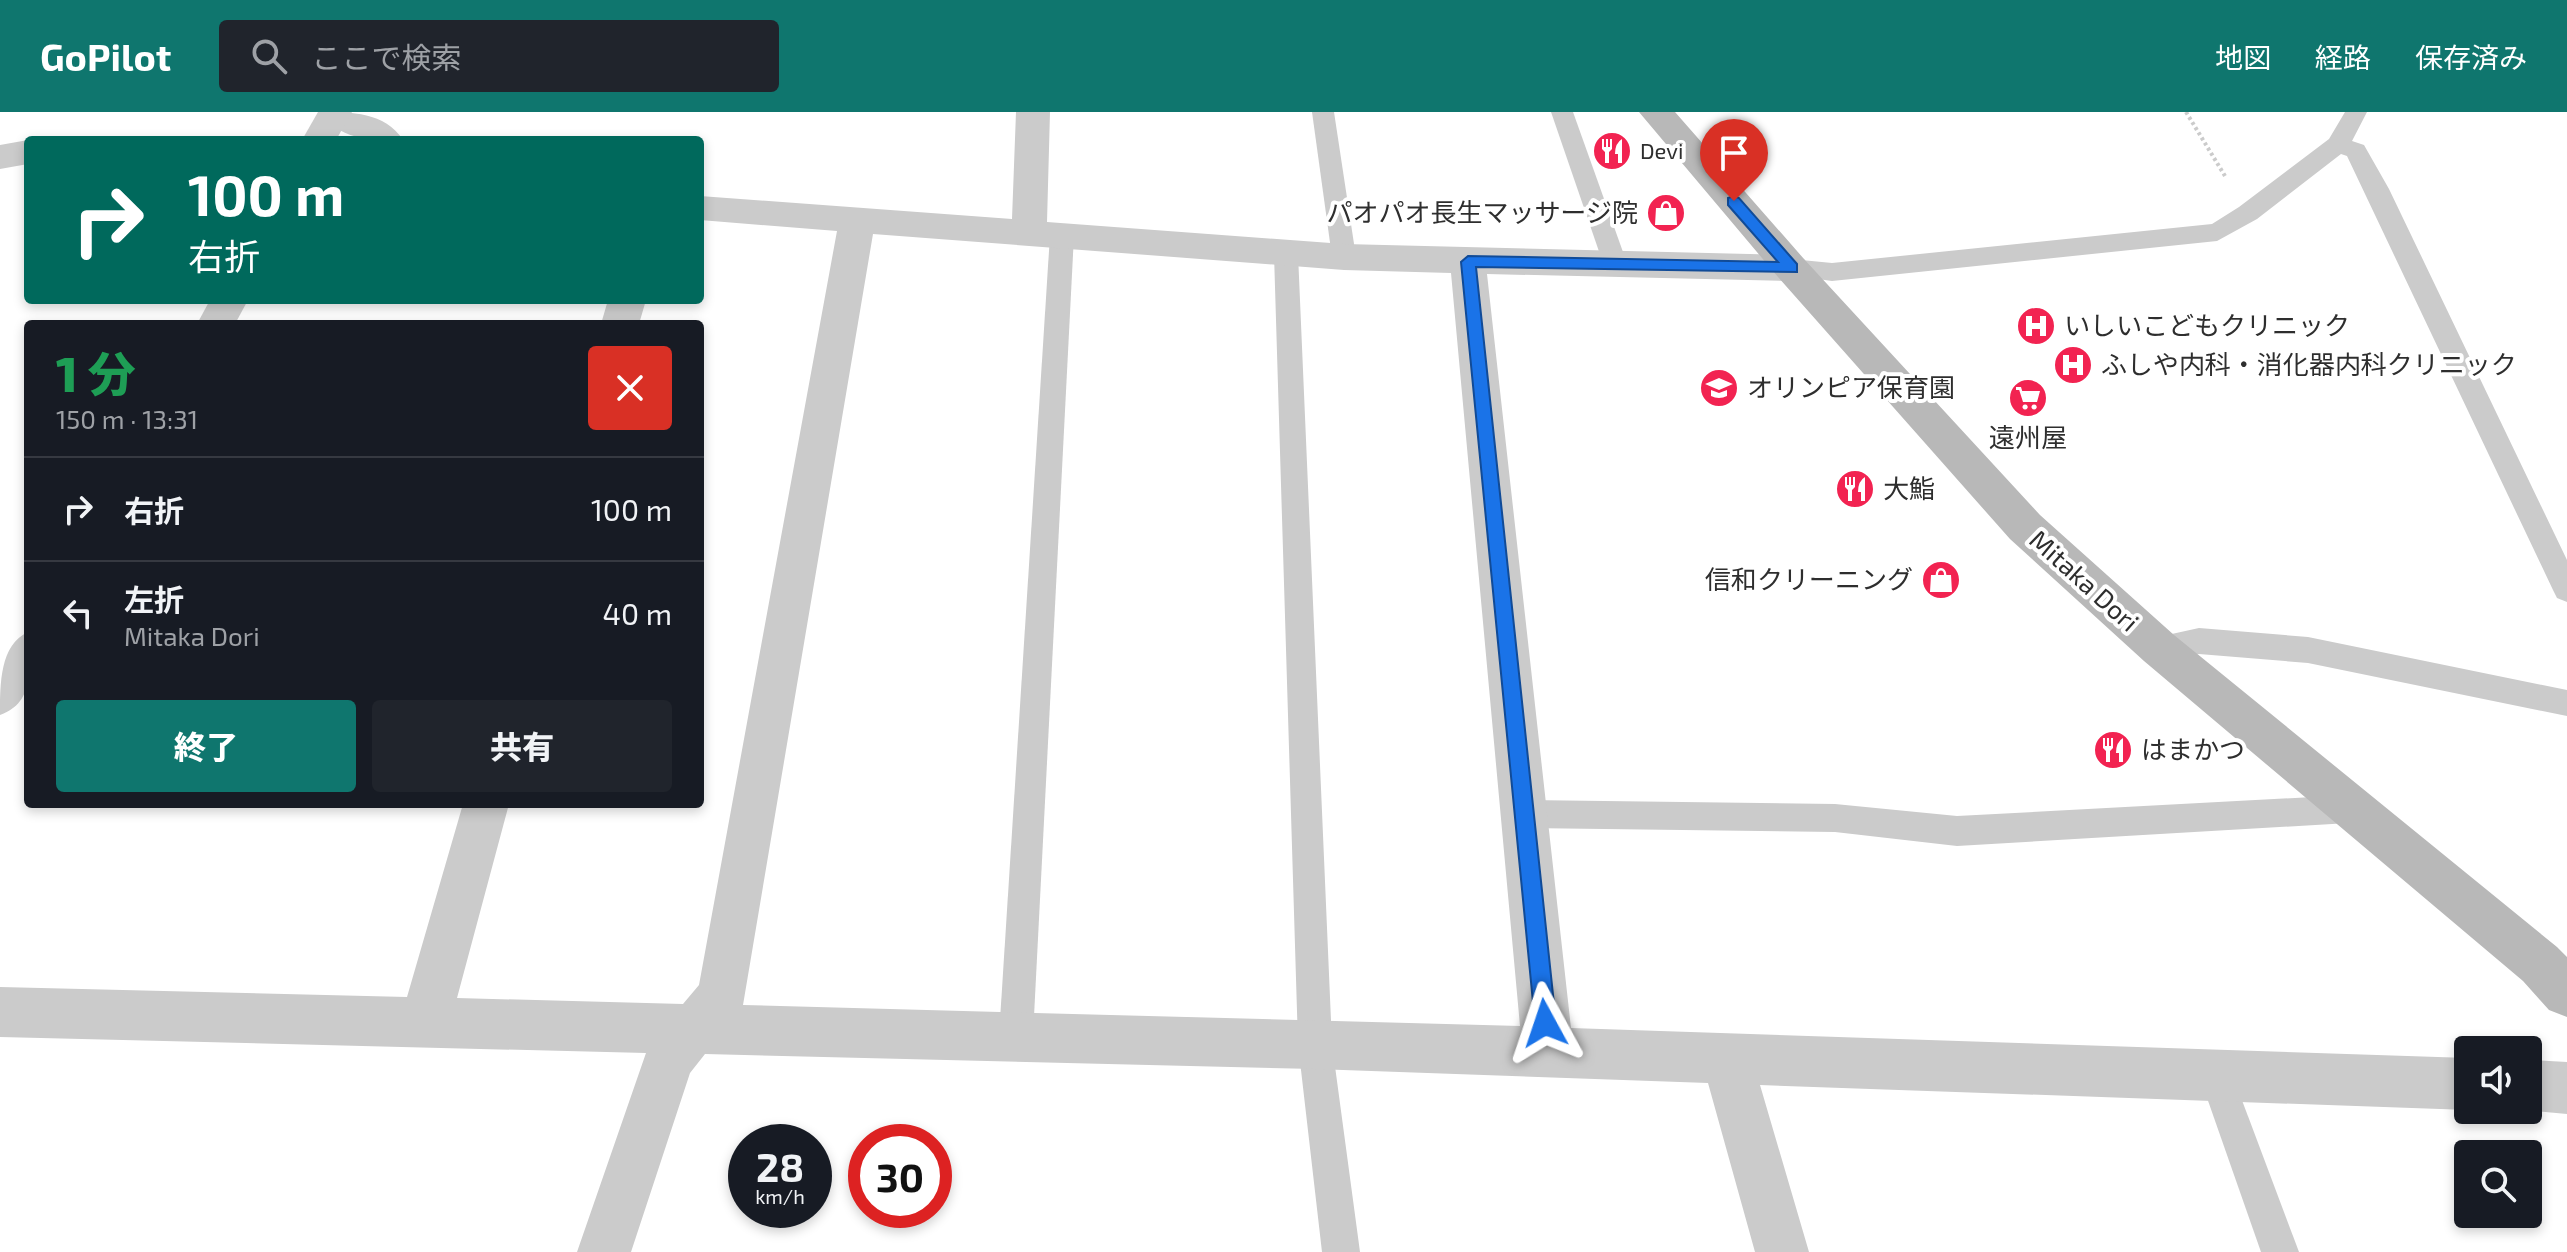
<!DOCTYPE html>
<html lang="ja">
<meta charset="utf-8">
<style>
body{margin:0;font-family:"Exo 2","Noto Sans JP",sans-serif;background:#20242c;color:#f1f3f6;height:100vh;display:flex;flex-direction:column;font-size:30px;white-space:nowrap}
*{box-sizing:border-box;margin:0}
p{font-size:26px;color:#9ea1a6}
.icon{flex:none;width:44px;height:44px;fill:none;stroke:currentColor;stroke-width:2;stroke-linecap:round;stroke-linejoin:round}
.map{position:relative;flex:1;overflow:hidden}
.details{position:absolute;left:24px;top:208px;width:680px;height:488px;display:flex;flex-direction:column;background:#171b24;border-radius:8px;box-shadow:0 4px 12px #0003}
.details>*{flex:none}
.hud{position:absolute;left:24px;top:24px;width:680px;height:168px;border-radius:8px;box-shadow:0 4px 12px #0003;background:#00695c;color:#fff;overflow:hidden}
.controls{position:absolute;left:2454px;top:924px;display:grid;gap:16px}
.controls a{display:grid;place-items:center;width:88px;height:88px;border-radius:8px;background:#171b24;box-shadow:0 4px 12px #0003;font-size:40px}
.speed{position:absolute;left:728px;top:1012px;display:flex;gap:16px;font-size:40px;font-weight:700;text-align:center}
.speed>*{display:grid;place-content:center;width:104px;height:104px;border-radius:50%;background:#171b24;box-shadow:0 4px 12px #0003;line-height:1}
.speed small{font-size:20px;font-weight:400}
.speed .limit{border:12px solid #d22;background:#fff;color:#111}
.pin{position:absolute;display:grid;place-items:center;width:68px;height:68px;color:#fff;margin:-82px -34px;border-radius:50% 50% 50% 0;rotate:-45deg;box-shadow:0 0 8px #0007}
.pin .icon{rotate:45deg}
.me{position:absolute;width:88px;margin:-44px;rotate:355deg;stroke-linejoin:round;filter:drop-shadow(0 0 6px #0008)}
.turn{display:flex;align-items:center;gap:28px;height:168px;padding:0 32px;font-size:36px}
.turn .icon{width:104px;height:104px;stroke-width:2.5}
.turn b{display:block;font-size:56px;line-height:68px}
.round{display:grid;place-items:center;flex:none;width:84px;height:84px;border-radius:8px;background:#20242c}
.overview{display:flex;align-items:center;justify-content:space-between;height:136px;padding:0 32px}
h1{font-size:48px;font-weight:800;line-height:60px;color:#1e9e55}
.action{display:flex;gap:16px;margin-top:auto;padding:16px 32px}
.action a{flex:1;height:92px;border-radius:8px;background:#0f766e;color:#fff;font-size:32px;font-weight:800;line-height:92px;text-align:center}
.action a+a{background:#20242c;color:#f1f3f6}
ul{padding:0;list-style:none}
li{display:flex;align-items:center;gap:24px;height:104px;padding:0 32px;border-top:2px solid #363941}
li div{flex:1}
li b{display:block;font-size:30px}
li em{font-style:normal}
header{display:flex;align-items:center;gap:48px;box-sizing:border-box;height:112px;padding:0 40px;background:#0f766e;color:#fff}
header strong{font-size:38px}
nav{display:flex;gap:44px;margin-inline-start:auto;font-size:28px}
.search{width:560px;height:72px;background:#20242c;display:flex;align-items:center;gap:20px;box-sizing:border-box;padding:0 28px;border-radius:8px;color:#9ea1a6;font-size:30px}
.map>svg:first-child{display:block}
.lines{fill:none;stroke-linecap:round;stroke-linejoin:round}
.path{stroke:#cbcbcb;stroke-width:4;stroke-dasharray:3 3;stroke-linecap:butt}
.service{fill:#cbcbcb;fill-rule:evenodd}
.minor{fill:#cbcbcb;fill-rule:evenodd}
.tertiary{fill:#cbcbcb;fill-rule:evenodd}
.secondary{fill:#b8b8b8;fill-rule:evenodd}
.route{fill:#1a73e8;stroke:#114b97;stroke-width:2}
.labels{text-anchor:middle;stroke-width:8;stroke-linejoin:round;paint-order:stroke}
.far-poi-label{font-size:22px;fill:#2e2e2e;stroke:#fff;text-anchor:start}
.poi-label{font-size:26px;fill:#2e2e2e;stroke:#fff;text-anchor:start}
.street-label{font-size:26px;fill:#2e2e2e;stroke:#fff}
</style>
<header>
<strong>GoPilot</strong>
<div class="search"><svg class="icon" aria-label="search" viewBox="0 0 24 24"><circle cx="10" cy="10" r="6"/><path d="M15 15l6 6"/></svg>ここで検索</div>
<nav><a>地図</a><a>経路</a><a>保存済み</a></nav>
</header>
<div class="map">
<svg width="2567" height="1140" viewBox="0 0 2567 1140">
<rect width="100%" height="100%" fill="#fff"/>
<g class="lines">
<polyline class="path" points="2186,0 2225,64"/>
<g class="service">
<polygon points="1312,0 1334,0 1356,145 1353,151 1344,154 1335,151 1332,145"/>
<polygon points="1551,0 1573,0 1628,154 1625,160 1616,163 1607,160 1604,154"/>
<polygon points="2345,0 2367,0 2352,29 2364,33 2389,77 2567,448 2567,490 2557,486 2553,478 2347,44 2341,42 2257,107 2217,129 1832,169 1782,162 1779,156 1782,150 1791,147 1832,151 2212,112 2239,95 2329,27"/>
<polygon points="1062,114 1071,117 1074,123 1033,924 1028,936 1016,941 1004,936 999,924 1050,123 1053,117"/>
<polygon points="1286,133 1295,136 1298,142 1332,932 1360,1140 1322,1140 1298,932 1274,142 1277,136"/>
<polygon points="2199,516 2308,525 2567,578 2567,604 2308,551 2199,542 2159,549 2149,545 2144,536 2149,527"/>
<polygon points="2349,683 2360,687 2365,697 2360,707 2349,711 1957,734 1835,720 1526,716 1515,712 1510,702 1515,692 1526,688 1835,692 1957,704"/>
<polygon points="2216,946 2228,951 2299,1140 2261,1140 2199,963 2204,951"/>
</g>
<g class="minor">
<path d="M321,0C351,0 385,0 403,28C373,28 339,29 321,0Z"/>
<path d="M1016,0H1050L1047,110L1344,132L1791,143L1804,147L1809,156L1804,165L1791,169L1487,162L1571,916L2468,946V998L1760,973L1809,1140H1755L1708,971L1315,957L705,942L690,961L631,1140H577L646,941L0,925V875L407,885L463,692H509L457,886L683,892L699,873L837,119L700,108V84L1012,107ZM873,122L1344,158L1451,161L1520,914L743,893Z"/>
<polygon points="28,28 28,52 0,57 0,33"/>
<polygon points="608,188 646,188 639,212 601,212"/>
<polygon points="2528,948 2567,950 2567,1002 2524,998 2528,998"/>
</g>
<g class="tertiary">
<polygon points="318,0 352,0 336,28 302,28"/>
<polygon points="210,188 248,188 235,212 197,212"/>
<path d="M28,520C28,554 37,590 0,603C0,571 0,533 28,520Z"/>
</g>
<polygon class="secondary" points="1639,0 1675,0 1804,147 2040,403 2174,523 2557,835 2567,845 2567,905 2549,898 2523,869 2144,549 2010,427 1778,165"/>
</g>
<polygon class="route" points="1734,84 1739,86 1797,152 1797,160 1476,155 1556,911 1553,918 1545,921 1538,918 1535,911 1461,150 1468,144 1778,150 1728,93 1728,86"/>
<defs>
<g id="restaurant-disc" transform="scale(2)"><circle r="9.5" fill="#f22351" stroke="#fff"/><path d="M-5-6h1v4h1v-4h1v4h1v-4h1v5L-1.5 .5V6h-2V.5L-5-1ZM5-6V6H3V1.5H1.5Q1.5-4 5-6Z" fill="#fff"/></g>
<g id="shop-disc" transform="scale(2)"><circle r="9.5" fill="#f22351" stroke="#fff"/><path d="M-5-2.5h2.3a2.7 3.5 0 0 1 5.4 0H5L5.5 6h-11ZM-1.5-2.5h3a1.5 2.3 0 0 0-3 0Z" fill="#fff"/></g>
<g id="hospital-disc" transform="scale(2)"><circle r="9.5" fill="#f22351" stroke="#fff"/><path d="M-5-5h3v3.5h4V-5h3V5h-3V1.5h-4V5h-3Z" fill="#fff"/></g>
<g id="school-disc" transform="scale(2)"><circle r="9.5" fill="#f22351" stroke="#fff"/><path d="M0-5L7-2L0 1L-7-2ZM-4 1L0 2.5L4 1V4Q0 6-4 4Z" fill="#fff"/></g>
<g id="supermarket-disc" transform="scale(2)"><circle r="9.5" fill="#f22351" stroke="#fff"/><path d="M-6-5.5h2.5l.6 2H6L4.5 2H-2.5L-4.4-4H-6ZM-1.5 3.2a1.3 1.3 0 1 0 .1 0ZM3 3.2a1.3 1.3 0 1 0 .1 0Z" fill="#fff"/></g>
</defs>
<g fill-rule="evenodd">
<use href="#restaurant-disc" x="1612" y="39"/>
<use href="#shop-disc" x="1666" y="101"/>
<use href="#hospital-disc" x="2036" y="214"/>
<use href="#hospital-disc" x="2073" y="253"/>
<use href="#school-disc" x="1719" y="276"/>
<use href="#supermarket-disc" x="2028" y="286"/>
<use href="#restaurant-disc" x="1855" y="377"/>
<use href="#shop-disc" x="1941" y="468"/>
<use href="#restaurant-disc" x="2113" y="638"/>
</g>
<g class="labels">
<g class="far-poi-label">
<text x="1640" y="47">Devi</text>
</g>
<g class="poi-label">
<text x="1638" y="110" text-anchor="end">パオパオ長生マッサージ院</text>
<text x="2064" y="223">いしいこどもクリニック</text>
<text x="2101" y="262">ふしや内科・消化器内科クリニック</text>
<text x="1747" y="285">オリンピア保育園</text>
<text x="2028" y="335" text-anchor="middle">遠州屋</text>
<text x="1883" y="386">大鮨</text>
<text x="1913" y="477" text-anchor="end">信和クリーニング</text>
<text x="2141" y="647">はまかつ</text>
</g>
<g class="street-label">
<text transform="translate(2084 469) rotate(42)" y="9">Mitaka Dori</text>
</g>
</g>
</svg>
<div class="controls">
<a><svg class="icon" aria-label="sound" viewBox="0 0 24 24"><path d="M4 9h4l5-4v14l-5-4H4zM17 9q2 3 0 6"/></svg></a>
<a><svg class="icon" aria-label="search" viewBox="0 0 24 24"><circle cx="10" cy="10" r="6"/><path d="M15 15l6 6"/></svg></a>
</div>
<div class="speed"><div>28<small>km/h</small></div><div class="limit">30</div></div>
<div class="pin" style="left:1734px;top:89px;background:#d93025"><svg class="icon" aria-label="arrive" viewBox="0 0 24 24"><path d="M6 21V4h12l-3 4 3 4H6"/></svg></div>
<svg class="me" style="left:1545px;top:911px" viewBox="-20 -20 40 40"><path d="M0-17L14 15 0 8-14 15z" fill="#1a73e8" stroke="#fff" stroke-width="4"/></svg>
<div class="hud">
<div class="turn"><svg class="icon" aria-label="right" viewBox="0 0 24 24"><path d="M7 20v-9h11M14 6l5 5-5 5"/></svg><div><b>100 m</b>右折</div></div>
</div>
<section class="details">
<div class="overview"><div><h1>1 分</h1><p>150 m · 13:31</p></div><a class="round" style="background:#d93025;color:#fff"><svg class="icon" aria-label="close" viewBox="0 0 24 24"><path d="M6 6l12 12M18 6L6 18"/></svg></a></div>
<ul>
<li><svg class="icon" aria-label="right" viewBox="0 0 24 24"><path d="M7 20v-9h11M14 6l5 5-5 5"/></svg><div><b>右折</b></div><em>100 m</em></li>
<li><svg class="icon" aria-label="left" viewBox="0 0 24 24"><path d="M17 20v-9H6M10 6l-5 5 5 5"/></svg><div><b>左折</b><p>Mitaka Dori</p></div><em>40 m</em></li>
</ul>
<div class="action"><a>終了</a><a>共有</a></div>
</section>
</div>
